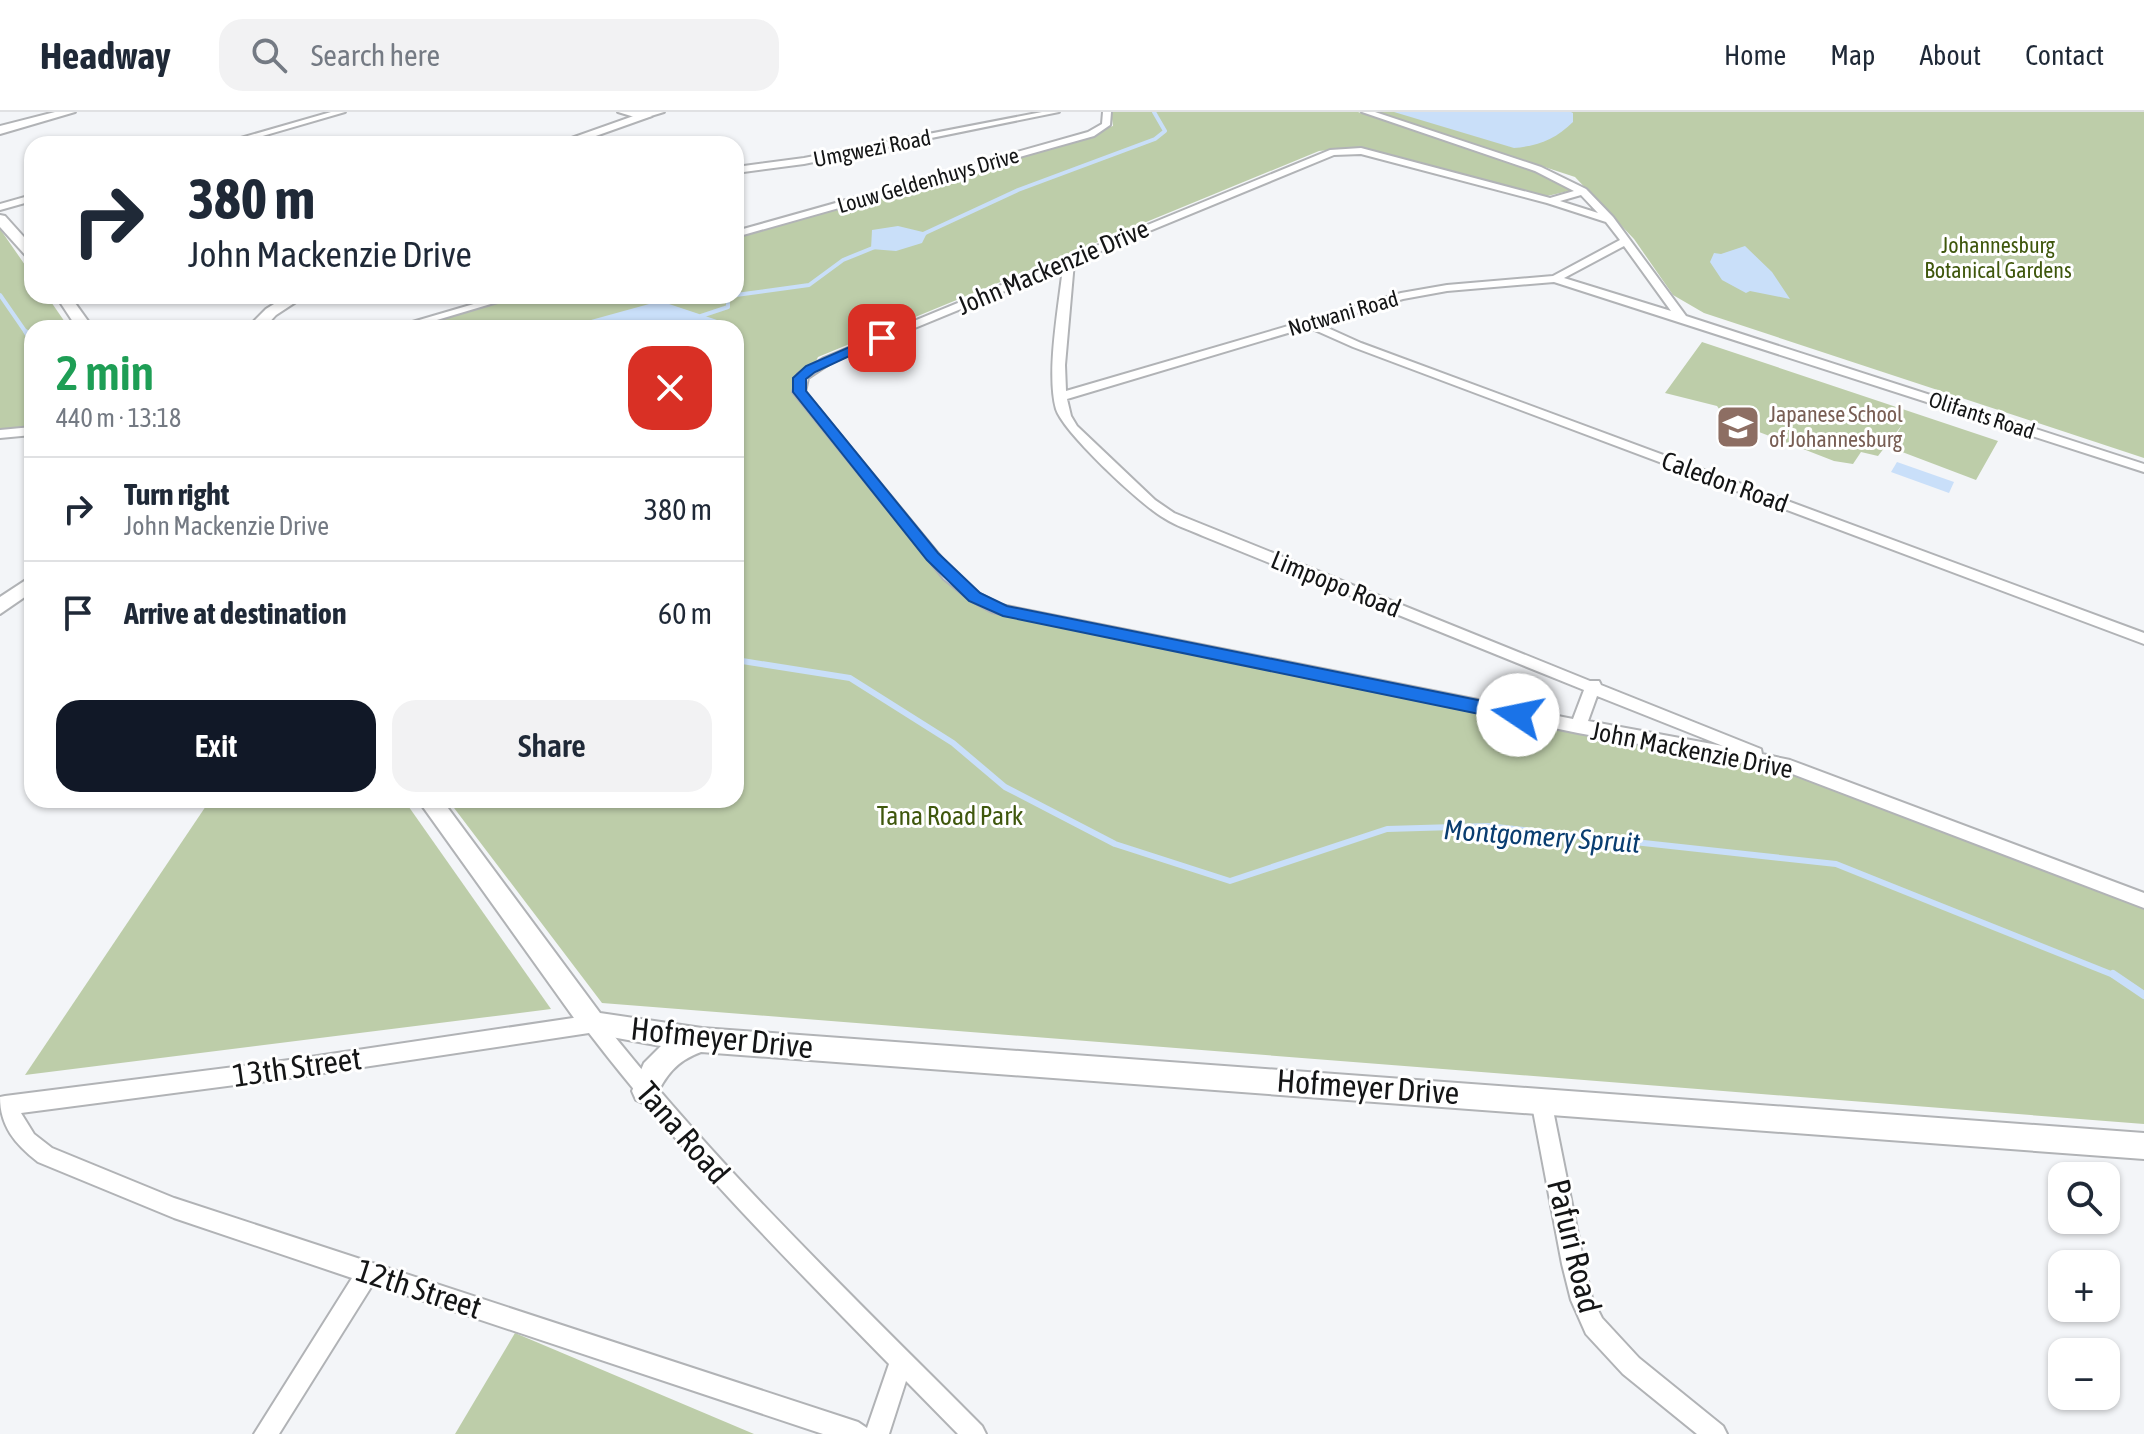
<!DOCTYPE html>
<meta charset="utf-8">
<style>
body{margin:0;font-family:"Asap Condensed",sans-serif;background:#f2f2f3;color:#1f2937;height:100vh;display:flex;flex-direction:column;font-size:30px;white-space:nowrap}
*{box-sizing:border-box;margin:0}
p{font-size:26px;color:#747a83}
.icon{flex:none;width:44px;height:44px;fill:none;stroke:currentColor;stroke-width:2;stroke-linecap:round;stroke-linejoin:round}
.map{position:relative;flex:1;overflow:hidden}
.panel{position:absolute;left:24px;top:208px;width:720px;height:488px;display:flex;flex-direction:column;background:#fff;border-radius:24px;box-shadow:0 2px 6px #0004}
.panel>*{flex:none}
.guide{position:absolute;left:24px;top:24px;width:720px;height:168px;border-radius:24px;box-shadow:0 2px 6px #0004;background:#fff;color:#1f2937;overflow:hidden}
.controls{position:absolute;left:2048px;top:1050px;display:grid;gap:16px}
.controls a{display:grid;place-items:center;width:72px;height:72px;border-radius:16px;background:#fff;box-shadow:0 2px 6px #0004;font-size:40px}
.pin{position:absolute;display:grid;place-items:center;width:68px;height:68px;color:#fff;margin:-34px;border-radius:16px;box-shadow:0 4px 12px #0006}
.me{position:absolute;width:88px;margin:-44px;rotate:281deg;stroke-linejoin:round;filter:drop-shadow(0 0 6px #0008)}
.turn{display:flex;align-items:center;gap:28px;height:168px;padding:0 32px;font-size:36px}
.turn .icon{width:104px;height:104px;stroke-width:2.5}
.turn b{display:block;font-size:56px;line-height:68px}
.round{display:grid;place-items:center;flex:none;width:84px;height:84px;border-radius:24px;background:#f2f2f3}
.overview{display:flex;align-items:center;justify-content:space-between;height:136px;padding:0 32px}
h1{font-size:48px;font-weight:600;line-height:60px;color:#1e9e55}
.action{display:flex;gap:16px;margin-top:auto;padding:16px 32px}
.action a{flex:1;height:92px;border-radius:24px;background:#111827;color:#fff;font-size:32px;font-weight:600;line-height:92px;text-align:center}
.action a+a{background:#f2f2f3;color:#1f2937}
ul{padding:0;list-style:none}
li{display:flex;align-items:center;gap:24px;height:104px;padding:0 32px;border-top:2px solid #e0e1e3}
li div{flex:1}
li b{display:block;font-size:30px}
li em{font-style:normal}
header{display:flex;align-items:center;gap:48px;box-sizing:border-box;height:112px;padding:0 40px;background:#fff;border-bottom:2px solid #e0e1e3}
header strong{font-size:38px}
nav{display:flex;gap:44px;margin-inline-start:auto;font-size:28px}
.search{width:560px;height:72px;background:#f2f2f3;display:flex;align-items:center;gap:20px;box-sizing:border-box;padding:0 28px;border-radius:24px;color:#747a83;font-size:30px}
.map>svg:first-child{display:block}
.green{fill:#bdcda9}
.water{fill:#c9dff9}
.lines{fill:none;stroke-linecap:round;stroke-linejoin:round}
.stream-far3{stroke:#c9dff9;stroke-width:4}
.stream-far2{stroke:#c9dff9;stroke-width:5}
.stream-far1{stroke:#c9dff9;stroke-width:6}
.stream{stroke:#c9dff9;stroke-width:8}
.street-casing{stroke:#b1b3b6;stroke-width:4}
.secondary-casing{stroke:#b1b3b6;stroke-width:4}
.street{fill:#fff;fill-rule:evenodd}
.secondary{fill:#fff;fill-rule:evenodd}
.route{fill:#1a73e8;stroke:#114b97;stroke-width:2}
.labels{text-anchor:middle;stroke-width:6;stroke-linejoin:round;paint-order:stroke}
.far-street-label{font-size:22px;fill:#141516;stroke:#fff}
.far-park-label{font-size:22px;fill:#3f570d;stroke:#fff}
.far-education-label{font-size:22px;fill:#785e54;stroke:#fff;text-anchor:start}
.street-label{font-size:26px;fill:#141516;stroke:#fff}
.park-label{font-size:26px;fill:#3f570d;stroke:#fff}
.water-label{font-size:28px;font-style:italic;fill:#093d70;stroke:#fff}
.near-street-label{font-size:32px;fill:#141516;stroke:#fff}
</style>
<header>
<strong>Headway</strong>
<div class="search"><svg class="icon" aria-label="search" viewBox="0 0 24 24"><circle cx="10" cy="10" r="6"/><path d="M15 15l6 6"/></svg>Search here</div>
<nav><a>Home</a><a>Map</a><a>About</a><a>Contact</a></nav>
</header>
<div class="map">
<svg width="2144" height="1322" viewBox="0 0 2144 1322">
<rect width="100%" height="100%" fill="#f3f5f8"/>
<g class="green">
<polygon points="1111,0 1358,0 1542,61 1573,78 1543,85 1358,35 1319,39 818,245 803,276 955,467 1000,496 1779,646 2144,795 2144,1012 602,891 448,688 736,688 736,216 394,216 508,184 736,184 736,120 1113,14"/>
<polygon points="1378,0 2144,0 2144,346 1704,201 1673,183 1634,127 1575,65"/>
<polygon points="0,117 32,163 32,184 47,184 69,216 32,216 32,314 0,317"/>
<polygon points="1702,230 1998,329 1976,368 1889,335 1902,313 1878,344 1861,340 1853,352 1834,349 1759,320 1759,314 1722,301 1717,294 1665,281"/>
<polygon points="210,688 404,688 551,897 25,963"/>
<polygon points="515,1221 754,1322 455,1322"/>
</g>
<g class="water">
<path d="M1394,0H1571L1573,1V10C1556,27 1538,34 1514,36Z"/>
<polygon points="898,114 927,121 922,131 896,139 871,137 872,118"/>
<polygon points="1745,134 1772,160 1790,187 1750,179 1746,181 1722,168 1710,150 1714,141 1721,142"/>
<polygon points="660,189 723,210 694,216 562,216"/>
<polygon points="1897,350 1954,370 1949,381 1891,360"/>
</g>
<g class="lines">
<g class="stream-far3">
<polyline points="921,123 1018,78 1155,27 1165,19 1154,0"/>
<polyline points="0,183 27,222"/>
<polyline points="736,183 809,173 843,148 875,135"/>
<polyline points="701,204 728,195 728,184"/>
</g>
<polyline class="stream-far2" points="26,220 32,229"/>
<polyline class="stream-far1" points="736,548 850,566 953,631 1005,675 1115,732 1230,769 1387,717 1488,714 1836,752 2116,864"/>
<polyline class="stream" points="2113,862 2144,883"/>
<g class="street-casing">
<g id="street">
<polygon points="331,0 345,0 235,32 220,32"/>
<polygon points="618,0 664,0 641,7"/>
<polygon points="1042,0 1059,0 804,52 736,61 736,55 804,46"/>
<polygon points="1103,0 1111,0 1110,13 1094,24 736,125 736,119 1088,20 1102,12"/>
<path d="M1362,0H1375L1541,55L1586,77L1613,105L1686,204L2144,352V360L1554,170L1447,179L1403,187L1319,212L1361,231L2144,521V532L1353,235L1308,215L1067,287L1071,304L1077,314L1155,388L1174,401L1590,569H1599L1601,573L1761,637L1762,642L1790,648L2144,781V796L1782,658L1578,621L992,500L970,488L944,467L793,280L798,262L824,246L1330,38L1361,36L1550,86L1574,79L1535,59ZM1361,42L1547,91L1606,110L1620,128L1553,164L1447,173L1401,181L1066,279L1065,253L1074,150L1334,43ZM1581,83L1598,101L1560,89ZM1624,134L1671,199L1564,166ZM1063,155C1059,193 1046,261 1056,297C1063,320 1141,393 1164,406C1176,414 1190,418 1203,424L1584,578L1573,607L1001,493L980,482L954,461L805,280L808,266L832,250ZM1597,584L1723,634L1588,609Z"/>
<polygon points="32,83 32,89 0,98 0,92"/>
<polygon points="501,184 518,184 410,216 392,216"/>
<polygon points="32,315 32,323 0,326 0,318"/>
<path d="M593,903L600,906C715,1053 851,1182 982,1314L986,1322H958L906,1269L889,1322H823L373,1172L279,1322H254L352,1166L174,1106L38,1050C15,1032 0,1014 0,985L5,984L297,947ZM589,921C680,1040 784,1145 889,1252L867,1316L858,1310L174,1086L52,1036L34,1022L21,1001L297,965Z"/>
<polygon points="1541,979 1548,981 1551,988 1584,1152 1592,1186 1602,1206 1639,1246 1723,1314 1727,1322 1697,1322 1623,1262 1586,1222 1571,1188 1562,1152 1531,988 1534,981"/>
</g>
</g>
<g class="secondary-casing">
<g id="secondary">
<polygon points="55,0 75,0 0,22 0,14"/>
<polygon points="642,1 652,4 576,31 566,28"/>
<polygon points="0,103 5,104 32,134 32,146 27,145 0,115"/>
<polygon points="56,184 70,184 93,216 77,216"/>
<polygon points="287,184 305,184 276,203 264,216 247,216 266,197"/>
<polygon points="32,464 32,480 0,502 0,485"/>
<path d="M418,688H442L600,901L702,916L2144,1021V1047L701,940C676,949 665,964 654,988L645,992L636,988L632,979L644,951L661,934L584,920Z"/>
</g>
</g>
<use href="#street" class="street"/>
<use href="#secondary" class="secondary"/>
</g>
<polygon class="route" points="877,223 888,226 815,260 806,267 806,279 938,441 980,481 1007,494 1518,596 1524,598 1527,603 1524,608 1518,610 1003,504 969,489 927,448 793,280 793,266 806,254"/>
<defs>
<g id="school-square" transform="scale(2.3)"><rect x="-9" y="-9" width="18" height="18" rx="4" fill="#8d6e63" stroke="#fff"/><path d="M0-5L7-2L0 1L-7-2ZM-4 1L0 2.5L4 1V4Q0 6-4 4Z" fill="#fff"/></g>
</defs>
<g fill-rule="evenodd">
<use href="#school-square" x="1738" y="315"/>
</g>
<g class="labels">
<g class="far-street-label">
<text transform="translate(872 36) rotate(-11)" y="8">Umgwezi Road</text>
<text transform="translate(928 68) rotate(-16)" y="8">Louw Geldenhuys Drive</text>
<text transform="translate(1343 201) rotate(-16)" y="8">Notwani Road</text>
<text transform="translate(1982 303) rotate(18)" y="8">Olifants Road</text>
</g>
<g class="far-park-label">
<text x="1998" y="141">Johannesburg<tspan x="1998" dy="25">Botanical Gardens</tspan></text>
</g>
<g class="far-education-label">
<text x="1769" y="310">Japanese School<tspan x="1769" dy="25">of Johannesburg</tspan></text>
</g>
<g class="street-label">
<text transform="translate(1053 155) rotate(-23)" y="9">John Mackenzie Drive</text>
<text transform="translate(1725 370) rotate(20)" y="9">Caledon Road</text>
<text transform="translate(1336 472) rotate(22)" y="9">Limpopo Road</text>
<text transform="translate(1692 638) rotate(11)" y="9">John Mackenzie Drive</text>
</g>
<g class="park-label">
<text x="950" y="713">Tana Road Park</text>
</g>
<g class="water-label">
<text transform="translate(1542 724) rotate(4)" y="10">Montgomery Spruit</text>
</g>
<g class="near-street-label">
<text transform="translate(722 926) rotate(6)" y="11">Hofmeyer Drive</text>
<text transform="translate(297 955) rotate(-8)" y="11">13th Street</text>
<text transform="translate(1368 975) rotate(4)" y="11">Hofmeyer Drive</text>
<text transform="translate(683 1021) rotate(49)" y="11">Tana Road</text>
<text transform="translate(1574 1134) rotate(76)" y="11">Pafuri Road</text>
<text transform="translate(419 1177) rotate(18)" y="11">12th Street</text>
</g>
</g>
</svg>
<div class="controls">
<a><svg class="icon" aria-label="search" viewBox="0 0 24 24"><circle cx="10" cy="10" r="6"/><path d="M15 15l6 6"/></svg></a>
<a>+</a>
<a>−</a>
</div>
<div class="pin" style="left:882px;top:226px;background:#d93025"><svg class="icon" aria-label="arrive" viewBox="0 0 24 24"><path d="M6 21V4h12l-3 4 3 4H6"/></svg></div>
<svg class="me" style="left:1518px;top:603px" viewBox="-20 -20 40 40"><circle r="19" fill="#fff"/><path d="M0-13L10 11 0 6-10 11z" fill="#1a73e8"/></svg>
<div class="guide">
<div class="turn"><svg class="icon" aria-label="right" viewBox="0 0 24 24"><path d="M7 20v-9h11M14 6l5 5-5 5"/></svg><div><b>380 m</b>John Mackenzie Drive</div></div>
</div>
<section class="panel">
<div class="overview"><div><h1>2 min</h1><p>440 m · 13:18</p></div><a class="round" style="background:#d93025;color:#fff"><svg class="icon" aria-label="close" viewBox="0 0 24 24"><path d="M6 6l12 12M18 6L6 18"/></svg></a></div>
<ul>
<li><svg class="icon" aria-label="right" viewBox="0 0 24 24"><path d="M7 20v-9h11M14 6l5 5-5 5"/></svg><div><b>Turn right</b><p>John Mackenzie Drive</p></div><em>380 m</em></li>
<li><svg class="icon" aria-label="arrive" viewBox="0 0 24 24"><path d="M6 21V4h12l-3 4 3 4H6"/></svg><div><b>Arrive at destination</b></div><em>60 m</em></li>
</ul>
<div class="action"><a>Exit</a><a>Share</a></div>
</section>
</div>
